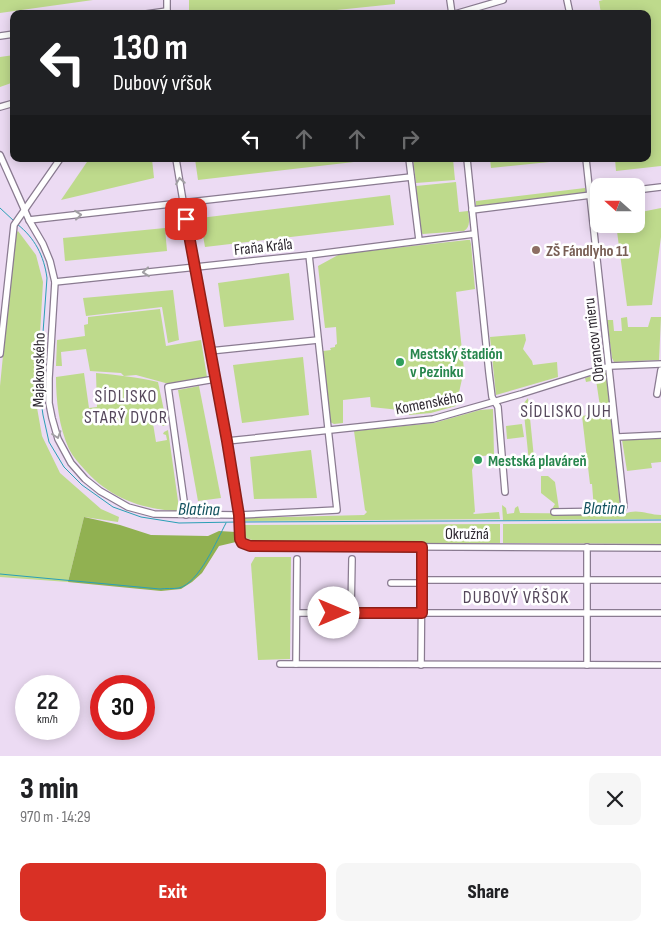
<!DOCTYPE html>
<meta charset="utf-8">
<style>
body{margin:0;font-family:"Sofia Sans Condensed",sans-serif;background:#f6f6f6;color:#202124;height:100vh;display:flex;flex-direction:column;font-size:19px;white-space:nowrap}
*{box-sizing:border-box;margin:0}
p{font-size:16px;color:#757577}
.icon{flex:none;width:28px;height:28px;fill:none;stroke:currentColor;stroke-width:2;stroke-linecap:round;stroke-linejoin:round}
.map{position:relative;height:756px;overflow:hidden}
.details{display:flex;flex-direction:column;background:#fff;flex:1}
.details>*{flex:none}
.banner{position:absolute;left:10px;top:10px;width:641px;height:152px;border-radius:10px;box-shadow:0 2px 12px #0003;background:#202124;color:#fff;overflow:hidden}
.needle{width:32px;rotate:291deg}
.fabs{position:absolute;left:590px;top:178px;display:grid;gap:10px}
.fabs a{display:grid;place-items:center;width:55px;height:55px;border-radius:10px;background:#fff;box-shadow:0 2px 12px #0003;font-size:25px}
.speed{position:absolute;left:15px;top:675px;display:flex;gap:10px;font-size:25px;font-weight:700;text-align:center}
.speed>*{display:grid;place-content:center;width:65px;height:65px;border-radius:50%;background:#fff;box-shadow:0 2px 12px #0003;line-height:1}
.speed small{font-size:12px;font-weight:400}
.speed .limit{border:8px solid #d22;background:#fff;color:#111}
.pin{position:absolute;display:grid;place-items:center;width:42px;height:42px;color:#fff;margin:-21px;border-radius:10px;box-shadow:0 2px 8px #0006}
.me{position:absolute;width:55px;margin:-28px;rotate:90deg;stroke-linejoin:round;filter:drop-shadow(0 0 4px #0008)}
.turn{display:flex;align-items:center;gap:18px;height:105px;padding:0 20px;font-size:22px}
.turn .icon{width:65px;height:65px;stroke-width:2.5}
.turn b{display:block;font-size:35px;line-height:42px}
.lanes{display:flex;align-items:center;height:48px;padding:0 20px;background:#0003;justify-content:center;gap:25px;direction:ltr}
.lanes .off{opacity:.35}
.round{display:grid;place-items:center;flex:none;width:52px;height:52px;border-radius:10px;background:#f6f6f6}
.overview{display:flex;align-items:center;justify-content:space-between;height:85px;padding:0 20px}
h1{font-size:30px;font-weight:800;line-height:38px}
.cta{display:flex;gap:10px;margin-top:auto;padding:10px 20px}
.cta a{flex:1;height:58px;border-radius:10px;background:#d93025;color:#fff;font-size:20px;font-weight:800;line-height:58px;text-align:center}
.cta a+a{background:#f6f6f6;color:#202124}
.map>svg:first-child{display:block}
.green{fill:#beda8c}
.forest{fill:#91b151}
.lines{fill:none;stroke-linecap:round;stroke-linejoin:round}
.stream{stroke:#2a9fb6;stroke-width:1}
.minor-casing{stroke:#8a7b91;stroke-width:8}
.minor{stroke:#fff;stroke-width:5.5}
.oneway{stroke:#a19fa3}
.route-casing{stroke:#8d1f18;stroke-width:12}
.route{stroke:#d93025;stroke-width:9}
.education-dot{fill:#8d6e63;stroke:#fff;stroke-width:2}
.leisure-dot{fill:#2e9e5b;stroke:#fff;stroke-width:2}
.labels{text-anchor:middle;stroke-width:5;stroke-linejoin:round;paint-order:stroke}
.street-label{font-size:16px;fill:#2f2932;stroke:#fff}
.education-label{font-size:16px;font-weight:bold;fill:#785e54;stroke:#fff;text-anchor:start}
.leisure-label{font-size:16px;font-weight:bold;fill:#27864d;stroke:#fff;text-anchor:start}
.neighbourhood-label{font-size:18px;letter-spacing:1px;fill:#55475b;stroke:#fff}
.water-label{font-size:18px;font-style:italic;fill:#10505d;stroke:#fff}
</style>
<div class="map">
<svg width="661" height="756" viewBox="0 0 661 756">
<rect width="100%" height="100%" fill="#ecdbf3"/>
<g class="green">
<polygon points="0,0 93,0 0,13"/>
<polygon points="189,0 395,0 395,4 298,14 189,14"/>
<polygon points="603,0 661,0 661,166 616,171 615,159 648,159 648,14 601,14 599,1"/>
<polygon points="14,55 14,82 0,87 0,57"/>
<polygon points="89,159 152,159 154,178 61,200"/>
<polygon points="195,159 380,159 198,180"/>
<polygon points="413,159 453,159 455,180 416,183"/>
<polygon points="490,159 559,159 559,161 491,168"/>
<path d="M456,182L459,212L468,211C469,218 471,227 464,231L423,234L421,233L416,186Z"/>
<polygon points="585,188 586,194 476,207 476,201"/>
<polygon points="390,195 394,225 205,247 200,218"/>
<polygon points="661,208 661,237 652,305 627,306 616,224 636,224 636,213"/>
<polygon points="165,228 167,251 65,261 63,238"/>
<polygon points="18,231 36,255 43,282 36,402 42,436 60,473 101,509 119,517 118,522 84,517 68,582 0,577 0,386 15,234"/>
<polygon points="467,240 470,240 471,244 475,289 456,292 464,370 456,406 431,413 409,415 409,411 371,407 370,397 343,400 343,423 334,424 330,422 323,351 331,350 330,348 335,347 335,345 337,344 336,327 325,328 318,266 340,254"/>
<polygon points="289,273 294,320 224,327 218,283"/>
<polygon points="173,290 179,340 168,343 162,307 86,316 83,298"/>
<polygon points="160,309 166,346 201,340 207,377 169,384 136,375 124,376 121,373 90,371 86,349 61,352 62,366 56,366 57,340 85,336 84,325 88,324 88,317"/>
<polygon points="627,317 628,327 648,327 651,317 661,317 659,360 614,362 612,358 607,320 613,320 614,331 622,331 621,318"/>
<polygon points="525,334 526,340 523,349 532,361 533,365 557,362 558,377 496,395 490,337"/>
<polygon points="303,357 309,415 242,423 233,365"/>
<polygon points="606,371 620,506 617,509 594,510 592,484 590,484 582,416 601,413 596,380 586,382 585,378"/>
<path d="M84,373L89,408L97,407L96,373C117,375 137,377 158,382L167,425L163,426L160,423L164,422L161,409L151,411L156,442L167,440L166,435L163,434L164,432L168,430L179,508L177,511C141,509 110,498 85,470C79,463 73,457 69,449C59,427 56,401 56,377Z"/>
<polygon points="199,386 221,498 198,501 178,390"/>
<polygon points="528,398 535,468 529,462 523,404"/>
<polygon points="493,409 494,455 482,456 482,464 474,465 472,470 475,512 473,513 474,514 499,512 500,519 243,521 243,518 364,515 367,512 365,510 354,431 434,423 480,410"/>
<polygon points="522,424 524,437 507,439 506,426"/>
<polygon points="661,438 661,462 651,463 652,468 627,471 622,440"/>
<polygon points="311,450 317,498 254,499 250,457"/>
<polygon points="541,476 548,476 555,482 559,509 552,509 555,504 541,493"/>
<path d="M502,505L506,508L507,514L514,513L515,508L518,506L520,513L625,514C637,508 648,515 661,515V519L503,520Z"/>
<polygon points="661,523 661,544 503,543 503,524"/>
<path d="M500,524V543H275C265,540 253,543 245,537L244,525Z"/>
<polygon points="255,557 291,557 290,659 258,660 251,564"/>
</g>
<polygon class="forest" points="84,517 120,525 151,535 208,536 219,531 236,532 236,542 219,546 202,573 192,582 181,589 161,591 68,582"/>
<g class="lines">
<g class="stream">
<polyline points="0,208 14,221"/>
<path d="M17,224C35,238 44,256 47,278L39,387L43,415L49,442L64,467L82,485L113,507L141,517L179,523L238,522"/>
<polyline points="242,522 661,520"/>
<path d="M0,574L160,589C166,588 173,589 179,588C199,583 217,540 226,523"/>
</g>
<g class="minor-casing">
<g id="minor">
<polyline points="167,0 167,14"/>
<polyline points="450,0 452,14"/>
<polyline points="567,0 570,14"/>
<polyline points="146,14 167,11"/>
<polyline points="455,14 503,0"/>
<polyline points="0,36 14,34"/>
<polyline points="0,107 14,103"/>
<polyline points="0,155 29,220 43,244 50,261 55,282 49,378 49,403 52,418 58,439 71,463 85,479 100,491 128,507 154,514 239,515 337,510 309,255"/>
<polyline points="176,159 194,267 227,441 239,515 240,539 242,543 249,546 661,548"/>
<polyline points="409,159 419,240"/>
<polyline points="467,159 489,373 492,397 498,407 505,492"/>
<polyline points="636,190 661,187"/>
<polyline points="472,210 599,194"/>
<polyline points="29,220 411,177"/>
<polyline points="55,282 309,255 474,234"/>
<polyline points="210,351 318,340"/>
<polyline points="0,354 14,225 60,159"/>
<polyline points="657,394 661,370"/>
<polyline points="618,437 661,435"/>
<polyline points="227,441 433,419 521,394 610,366 661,364"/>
<polyline points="554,512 620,511 623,509 624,506 586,159"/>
<polyline points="186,515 168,387 215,379"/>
<polyline points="422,580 661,580"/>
<polyline points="391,583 422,583"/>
<polyline points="297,613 661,613"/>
<polyline points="351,613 352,559"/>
<polyline points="280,664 661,665"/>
<polyline points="296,664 297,559"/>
<polyline points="421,665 422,547"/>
<polyline points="587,665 587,547"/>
</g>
</g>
<use href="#minor" class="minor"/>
</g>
<defs><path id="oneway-chevron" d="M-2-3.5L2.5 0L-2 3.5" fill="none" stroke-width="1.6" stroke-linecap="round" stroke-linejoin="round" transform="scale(1.25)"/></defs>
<g class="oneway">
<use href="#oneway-chevron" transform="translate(180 181) rotate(-99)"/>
<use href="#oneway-chevron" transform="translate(78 215) rotate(-6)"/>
<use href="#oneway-chevron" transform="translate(146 272) rotate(174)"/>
<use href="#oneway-chevron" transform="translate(57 435) rotate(72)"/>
</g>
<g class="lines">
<g class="route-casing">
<polyline id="route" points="186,219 227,441 239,515 240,539 242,543 250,546 422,547 422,613 334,613"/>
</g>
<use href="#route" class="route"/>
</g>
<circle class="education-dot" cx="536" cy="250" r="5"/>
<g class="leisure-dot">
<circle cx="400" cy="362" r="5"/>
<circle cx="478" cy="460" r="5"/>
</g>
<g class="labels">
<g class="street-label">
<text transform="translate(263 246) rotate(-6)" y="6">Fraňa Kráľa</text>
<text transform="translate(593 340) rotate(-97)" y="6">Obrancov mieru</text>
<text transform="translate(38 370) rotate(-89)" y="6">Majakovského</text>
<text transform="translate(429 402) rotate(-11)" y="6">Komenského</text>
<text x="467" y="539">Okružná</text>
</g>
<g class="education-label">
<text x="546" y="256">ZŠ Fándlyho 11</text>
</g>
<g class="leisure-label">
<text x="410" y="359">Mestský štadión<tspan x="410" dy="18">v Pezinku</tspan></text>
<text x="488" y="466">Mestská plaváreň</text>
</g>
<g class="neighbourhood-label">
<text x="126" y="402">SÍDLISKO<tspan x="126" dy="21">STARÝ DVOR</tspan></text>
<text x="566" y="417">SÍDLISKO JUH</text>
<text x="516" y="603">DUBOVÝ VŔŠOK</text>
</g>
<g class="water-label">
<text x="604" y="514">Blatina</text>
<text transform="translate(199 509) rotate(1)" y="6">Blatina</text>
</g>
</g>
</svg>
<div class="fabs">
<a><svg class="needle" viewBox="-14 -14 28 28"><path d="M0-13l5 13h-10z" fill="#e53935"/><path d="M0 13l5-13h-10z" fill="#757577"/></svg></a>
</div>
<div class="speed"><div>22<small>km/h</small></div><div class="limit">30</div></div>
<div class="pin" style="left:186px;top:219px;background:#d93025"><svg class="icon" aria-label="arrive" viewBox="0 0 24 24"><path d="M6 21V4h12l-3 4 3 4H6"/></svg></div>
<svg class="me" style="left:334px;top:613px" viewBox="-20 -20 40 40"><circle r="19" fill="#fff"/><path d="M0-13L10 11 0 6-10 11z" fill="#d93025"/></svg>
<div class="banner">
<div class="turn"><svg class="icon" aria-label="left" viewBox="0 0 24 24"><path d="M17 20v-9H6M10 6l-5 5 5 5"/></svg><div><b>130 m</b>Dubový vŕšok</div></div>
<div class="lanes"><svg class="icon" aria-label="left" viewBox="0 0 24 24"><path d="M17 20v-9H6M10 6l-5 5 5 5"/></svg><svg class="icon off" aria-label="ahead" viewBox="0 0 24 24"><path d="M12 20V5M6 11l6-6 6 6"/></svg><svg class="icon off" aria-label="ahead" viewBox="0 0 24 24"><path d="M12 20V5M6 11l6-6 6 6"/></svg><svg class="icon off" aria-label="right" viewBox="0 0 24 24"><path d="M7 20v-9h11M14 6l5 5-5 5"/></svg></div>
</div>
</div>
<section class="details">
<div class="overview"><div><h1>3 min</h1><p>970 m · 14:29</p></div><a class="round"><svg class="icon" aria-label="close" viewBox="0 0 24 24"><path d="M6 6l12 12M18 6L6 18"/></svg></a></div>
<div class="cta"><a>Exit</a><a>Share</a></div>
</section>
